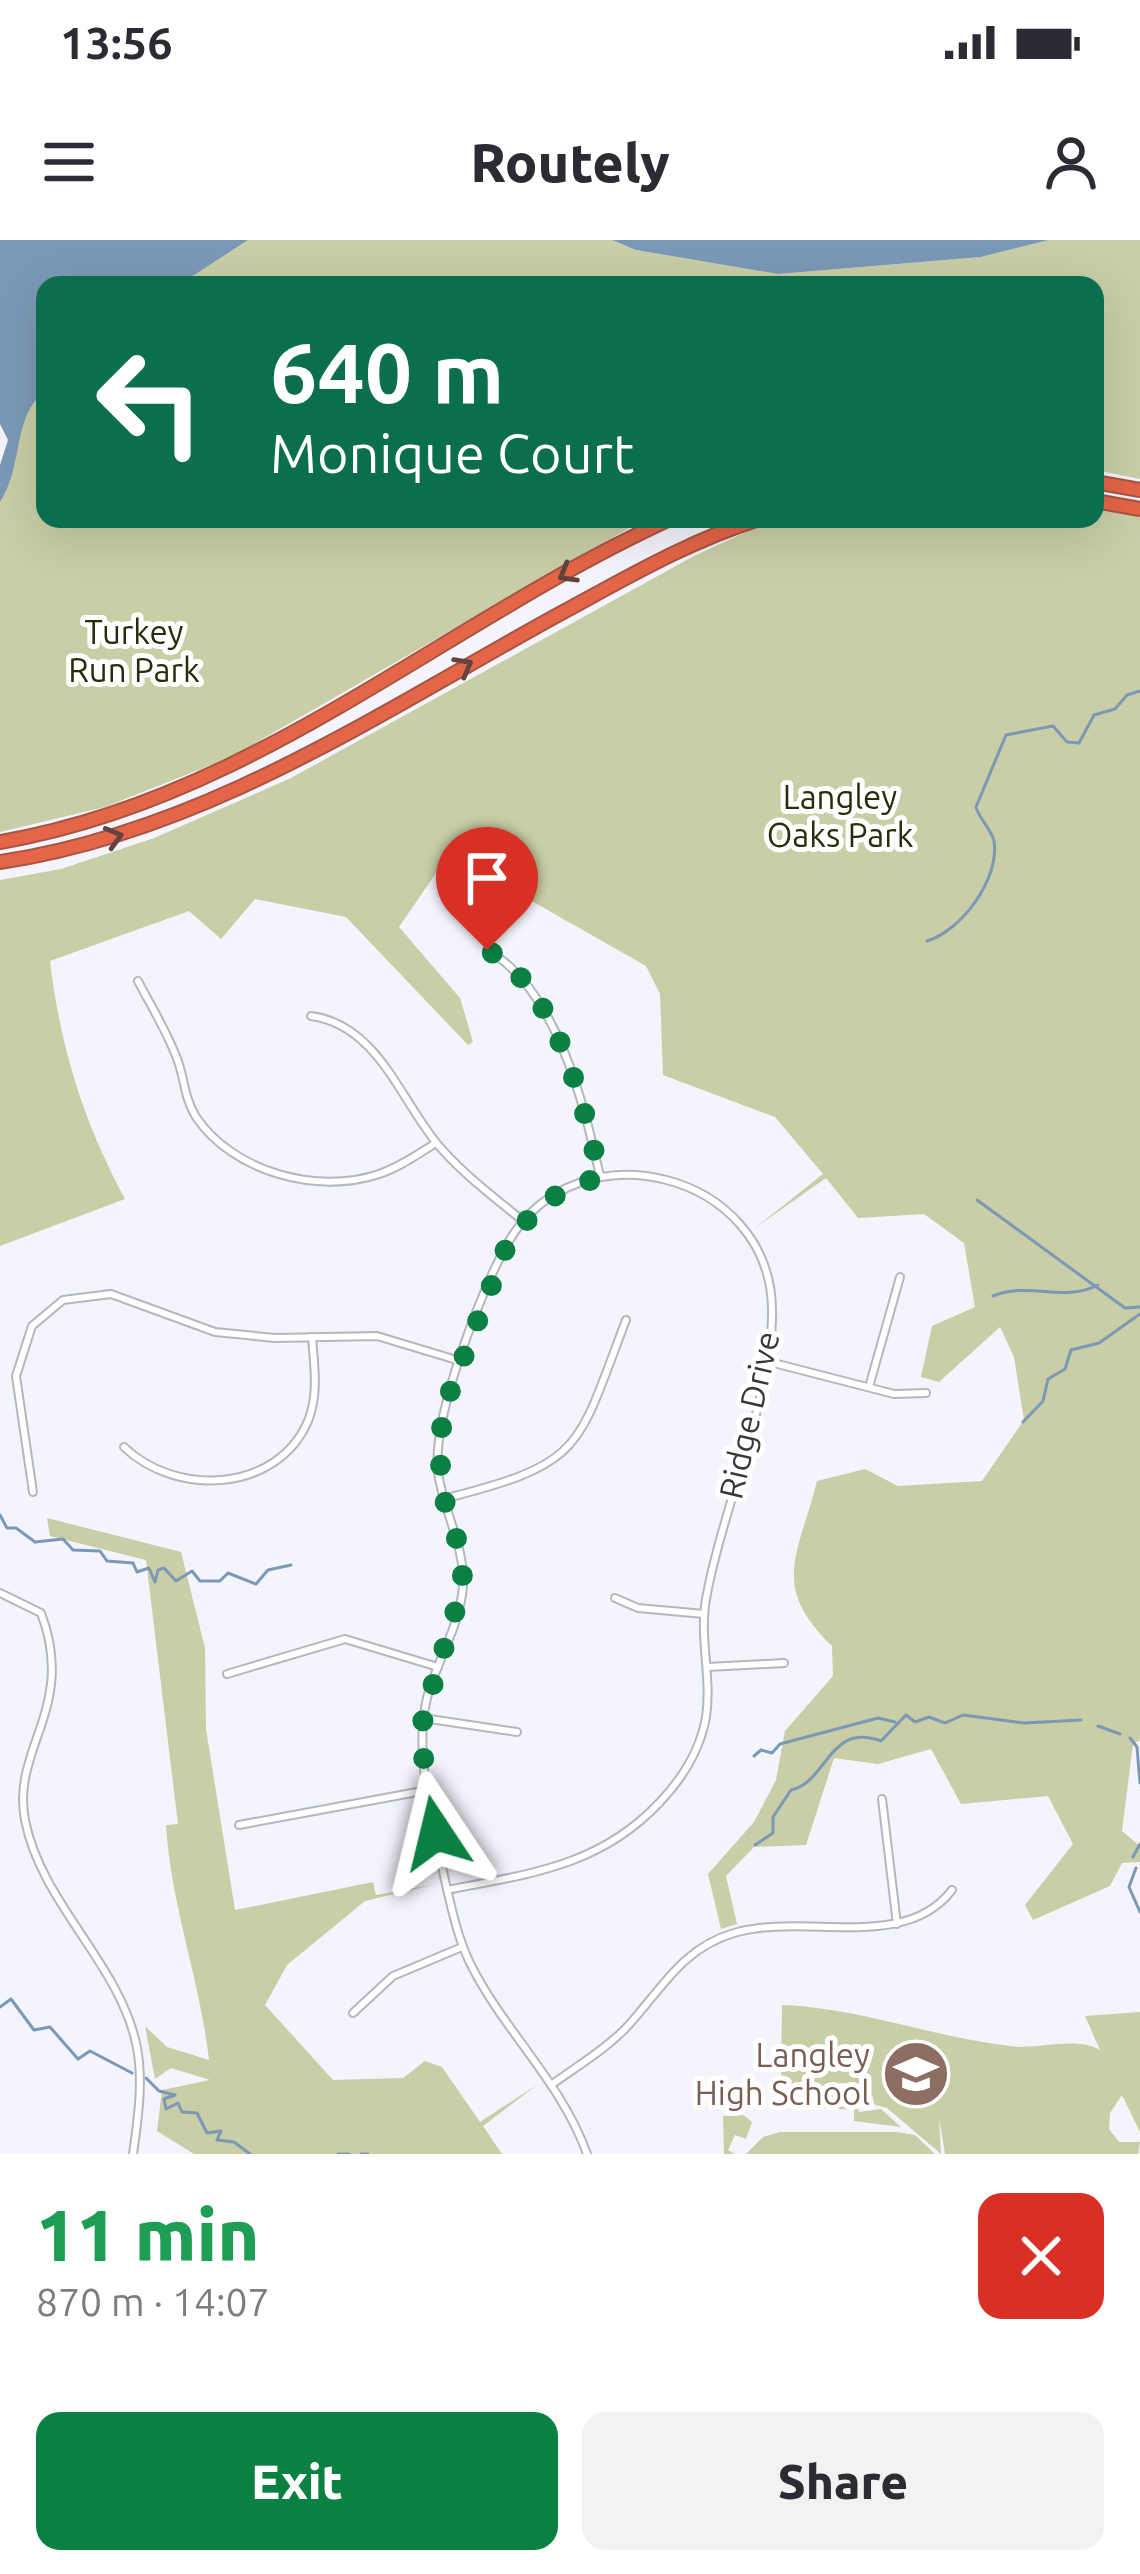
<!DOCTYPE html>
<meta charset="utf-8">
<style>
body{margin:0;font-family:Ubuntu,sans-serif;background:#f2f2f3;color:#2b2b33;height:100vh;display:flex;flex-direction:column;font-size:45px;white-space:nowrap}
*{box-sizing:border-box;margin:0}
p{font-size:39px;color:#7c7c81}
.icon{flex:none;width:66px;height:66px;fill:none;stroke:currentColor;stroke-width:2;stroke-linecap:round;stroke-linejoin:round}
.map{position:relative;height:1914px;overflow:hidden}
.drawer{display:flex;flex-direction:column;background:#fff;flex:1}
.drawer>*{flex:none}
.guide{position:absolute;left:36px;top:36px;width:1068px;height:252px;border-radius:24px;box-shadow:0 12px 48px #0002;background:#0b6e4f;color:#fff;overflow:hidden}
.pin{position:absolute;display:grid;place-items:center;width:102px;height:102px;color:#fff;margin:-123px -51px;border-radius:50% 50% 50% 0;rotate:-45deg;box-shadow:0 0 12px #0007}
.pin .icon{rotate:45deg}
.me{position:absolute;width:132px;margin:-66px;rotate:350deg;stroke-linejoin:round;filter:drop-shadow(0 0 9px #0008)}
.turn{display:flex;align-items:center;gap:42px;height:252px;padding:0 36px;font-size:54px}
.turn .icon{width:156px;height:156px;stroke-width:2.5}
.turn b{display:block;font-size:84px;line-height:102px}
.round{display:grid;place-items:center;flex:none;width:126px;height:126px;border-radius:24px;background:#f2f2f3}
.headline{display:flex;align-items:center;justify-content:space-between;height:204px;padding:0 36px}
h1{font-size:72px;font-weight:800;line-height:90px;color:#1e9e55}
.cta{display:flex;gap:24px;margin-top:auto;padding:24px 36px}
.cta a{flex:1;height:138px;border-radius:24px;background:#0b8043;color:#fff;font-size:48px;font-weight:800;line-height:138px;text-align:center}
.cta a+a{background:#f2f2f3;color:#2b2b33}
.status{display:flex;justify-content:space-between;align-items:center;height:84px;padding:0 60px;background:#fff;direction:ltr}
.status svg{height:33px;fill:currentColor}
header{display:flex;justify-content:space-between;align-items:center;height:156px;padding:0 36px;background:#fff;font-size:54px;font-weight:800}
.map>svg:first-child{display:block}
.green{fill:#c9cea6}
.water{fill:#7b99b7}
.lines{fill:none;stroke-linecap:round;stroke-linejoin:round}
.stream{stroke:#7b99b7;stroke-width:3}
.street-casing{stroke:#b5b7be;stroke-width:10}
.highway-casing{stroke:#a75543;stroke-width:16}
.street{stroke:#fff;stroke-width:6}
.highway{stroke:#e46547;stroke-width:12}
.oneway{stroke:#62433e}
.route{stroke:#0b8043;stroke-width:21;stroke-dasharray:0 37.8}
.labels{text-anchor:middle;stroke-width:10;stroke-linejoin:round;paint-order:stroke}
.park-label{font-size:33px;fill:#292c0a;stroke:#fff}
.street-label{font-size:33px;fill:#37383b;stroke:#fff}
.education-label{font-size:33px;fill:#785e54;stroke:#fff;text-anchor:end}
</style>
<div class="status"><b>13:56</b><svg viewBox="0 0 49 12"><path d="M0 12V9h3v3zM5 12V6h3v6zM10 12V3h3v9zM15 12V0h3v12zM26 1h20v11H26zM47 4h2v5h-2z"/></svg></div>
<header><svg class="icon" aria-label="menu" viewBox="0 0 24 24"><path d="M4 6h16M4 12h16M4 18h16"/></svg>Routely<svg class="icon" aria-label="person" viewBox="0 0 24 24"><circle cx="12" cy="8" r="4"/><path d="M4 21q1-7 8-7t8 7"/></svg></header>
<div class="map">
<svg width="1140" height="1914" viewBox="0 0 1140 1914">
<rect width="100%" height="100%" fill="#f3f4fc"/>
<g class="green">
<polygon points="248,0 612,0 636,10 778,34 981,17 1049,0 1140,0 1140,239 1095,230 1095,45 179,45"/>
<path d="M45,152V279H645L231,517L105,567L0,592V262C22,227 8,178 45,152Z"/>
<path d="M1095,267L1140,275V1500L1133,1504L1122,1591L1140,1606V1622L1122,1623L1110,1646L1033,1680L1025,1665L1073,1604L1048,1556L961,1564L931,1509L878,1524L834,1518L806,1605L754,1607L726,1636L737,1684L721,1689L708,1634L754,1582L776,1540L785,1491L833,1436L832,1406C770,1346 798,1316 817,1241L865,1229L898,1246L982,1241L1024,1180L1014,1117L1000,1087L939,1142L921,1137L932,1086L975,1067L964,1003L924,974L858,978L826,938L755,988L823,934L775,877L663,835L660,754L646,726L449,614L399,687L460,758L473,802L468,805L346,677L255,659L221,699L189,671L50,721C60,807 84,883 125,959L0,1006V640L61,629L154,598L289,539L694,316L767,282L1095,279Z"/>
<path d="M47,1278L181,1312L205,1408L206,1489L235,1670L373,1642L376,1655L436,1644L365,1661L287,1725L265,1765L333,1840L403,1838L425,1821L442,1827L480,1882L538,1844L483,1886L502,1914H194L157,1891L162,1850L210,1840L171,1828L155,1839L145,1786L167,1807L209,1820C200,1740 171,1666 166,1585L178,1584L146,1320L50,1296Z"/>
<path d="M782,1765C860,1768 932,1797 1010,1806C1039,1810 1075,1796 1100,1810L1085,1776L1140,1772V1892L1122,1855L1110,1873L1109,1889L1119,1902H1140L1138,1914H945L939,1877L941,1914L887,1868L873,1864V1857L849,1855L845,1843H839L838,1851L855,1861L859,1872L881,1869L901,1887L854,1881V1870L823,1868V1854L781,1851Z"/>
<polygon points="743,1875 752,1882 746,1899 735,1895 728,1910 735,1914 724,1914 723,1876"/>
<polygon points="780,1892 896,1892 915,1895 935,1914 746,1914 763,1897"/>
</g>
<g class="water">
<path d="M0,0H248L179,45H45V152C12,175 24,225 0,262V225L8,200L0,184Z"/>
<polygon points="612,0 1049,0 981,17 778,34 636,10"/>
</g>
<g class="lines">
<g class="stream">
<path d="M927,701C961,691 1000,639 994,601C992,590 979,579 976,567L1006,495L1053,486L1067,502L1079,503L1094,475L1115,469L1127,455L1140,451"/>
<polyline points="977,960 1125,1068 1140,1067"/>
<path d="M993,1056C1030,1041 1063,1063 1098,1045"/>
<polyline points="1023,1182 1043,1161 1048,1139 1065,1129 1071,1110 1099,1103 1140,1074"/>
<polyline points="0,1275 7,1288 16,1288 35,1302 63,1299 73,1310 100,1311 107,1321 133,1323 137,1332 149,1328 155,1342 158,1330 164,1328 176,1341 192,1331 200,1341 220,1341 228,1333 256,1344 268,1330 291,1325"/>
<polyline points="1098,1486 1120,1494"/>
<polyline points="1130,1498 1137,1507 1140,1543"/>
<polyline points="754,1516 761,1510 772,1513 780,1504 878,1478 895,1482"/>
<path d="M755,1605L773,1593V1577L791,1550C828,1542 828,1482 881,1501L906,1475L915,1482L929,1477L945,1483L963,1475L1024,1483L1081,1480"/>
<polyline points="1133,1617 1140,1604"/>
<polyline points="1136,1628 1129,1647 1140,1672"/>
<polyline points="0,1767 11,1759 34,1790 50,1787 78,1819 90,1811 132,1833"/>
<polyline points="146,1838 159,1851 175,1855 164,1859 166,1869 178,1863 182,1872 197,1873 207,1893 221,1891 217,1900 234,1902 250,1914"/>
<polyline points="338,1914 349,1914"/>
<polyline points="361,1914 368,1914"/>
</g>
<g class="street-casing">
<g id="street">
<path d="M487,710C557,749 584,865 600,936"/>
<path d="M138,741C151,766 166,790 176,816C185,837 183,856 196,877C233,932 318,955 379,934C400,927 418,914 436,903"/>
<path d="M311,776C378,785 400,860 439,906C463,934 494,957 523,981"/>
<polyline points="766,1121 894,1154 926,1153"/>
<polyline points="869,1147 900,1037"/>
<path d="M124,1207C176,1257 277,1253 308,1181C319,1154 314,1125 312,1097"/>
<polyline points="33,1252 16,1136 32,1086 63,1060 111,1054 215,1092 275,1098 377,1096 460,1121"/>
<path d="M443,1259C585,1223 576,1211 626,1080"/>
<path d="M0,1353L41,1373C77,1468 11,1508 25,1580C41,1663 118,1722 136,1803C144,1838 138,1879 133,1914"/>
<polyline points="615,1358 638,1368 704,1374"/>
<polyline points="707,1427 784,1423"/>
<polyline points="227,1434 345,1399 438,1427"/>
<polyline points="423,1478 517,1492"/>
<polyline points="882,1559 897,1684"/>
<polyline points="239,1585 428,1550"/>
<path d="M447,1650C529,1634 600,1626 659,1563C683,1538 700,1511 706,1477C712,1438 699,1398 706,1359C721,1273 774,1152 772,1069C770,932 578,884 509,1001C481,1049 432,1177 438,1232C443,1271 465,1305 463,1346C460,1386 437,1420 427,1458C413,1516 434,1579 444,1636C451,1666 457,1697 471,1725C504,1791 562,1843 587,1914"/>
<polyline points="353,1773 393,1736 462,1707"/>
<path d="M551,1845C576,1827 603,1811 625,1789C661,1751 680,1709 734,1693C803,1672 904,1713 952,1650"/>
</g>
</g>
<g class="highway-casing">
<g id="highway">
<polyline points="1095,242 1140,250"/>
<polyline points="1095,261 1140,269"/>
<path d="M0,602C253,559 443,383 670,279"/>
<path d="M0,622C203,592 378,474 554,377C621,341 686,302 759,279"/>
</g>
</g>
<use href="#street" class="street"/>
<use href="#highway" class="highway"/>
</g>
<defs><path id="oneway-chevron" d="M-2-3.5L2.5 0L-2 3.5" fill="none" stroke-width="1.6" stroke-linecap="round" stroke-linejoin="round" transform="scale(3)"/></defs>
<g class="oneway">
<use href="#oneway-chevron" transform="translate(567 334) rotate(150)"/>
<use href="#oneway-chevron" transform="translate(464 426) rotate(-29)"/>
<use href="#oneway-chevron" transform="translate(114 597) rotate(-16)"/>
</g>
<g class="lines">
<path class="route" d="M436,1593L422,1508L423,1478L463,1345L461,1313L440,1246L442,1173L509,1000L546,960L600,936C584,866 557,748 487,710"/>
</g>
<defs>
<g id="school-disc" transform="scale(3.45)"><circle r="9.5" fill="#8d6e63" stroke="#fff"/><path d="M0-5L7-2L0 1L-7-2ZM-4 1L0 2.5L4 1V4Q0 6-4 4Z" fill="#fff"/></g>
</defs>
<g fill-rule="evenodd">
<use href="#school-disc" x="916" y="1834"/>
</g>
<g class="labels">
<g class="park-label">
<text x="134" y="404">Turkey<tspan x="134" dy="38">Run Park</tspan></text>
<text x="840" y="569">Langley<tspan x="840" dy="38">Oaks Park</tspan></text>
</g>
<g class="street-label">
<text transform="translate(749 1175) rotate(-77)" y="12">Ridge Drive</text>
</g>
<g class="education-label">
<text x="870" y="1827">Langley<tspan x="870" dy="38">High School</tspan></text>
</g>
</g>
</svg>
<div class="pin" style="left:487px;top:710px;background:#d93025"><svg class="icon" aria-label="arrive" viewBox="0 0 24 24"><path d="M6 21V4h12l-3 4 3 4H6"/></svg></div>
<svg class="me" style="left:436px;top:1593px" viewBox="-20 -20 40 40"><path d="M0-17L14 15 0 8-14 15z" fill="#0b8043" stroke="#fff" stroke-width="4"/></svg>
<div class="guide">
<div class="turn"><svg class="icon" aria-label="left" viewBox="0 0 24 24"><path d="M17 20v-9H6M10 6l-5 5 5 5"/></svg><div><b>640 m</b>Monique Court</div></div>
</div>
</div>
<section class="drawer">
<div class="headline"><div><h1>11 min</h1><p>870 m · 14:07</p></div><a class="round" style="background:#d93025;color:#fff"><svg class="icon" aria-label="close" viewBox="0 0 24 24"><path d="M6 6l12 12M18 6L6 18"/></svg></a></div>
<div class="cta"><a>Exit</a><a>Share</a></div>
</section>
